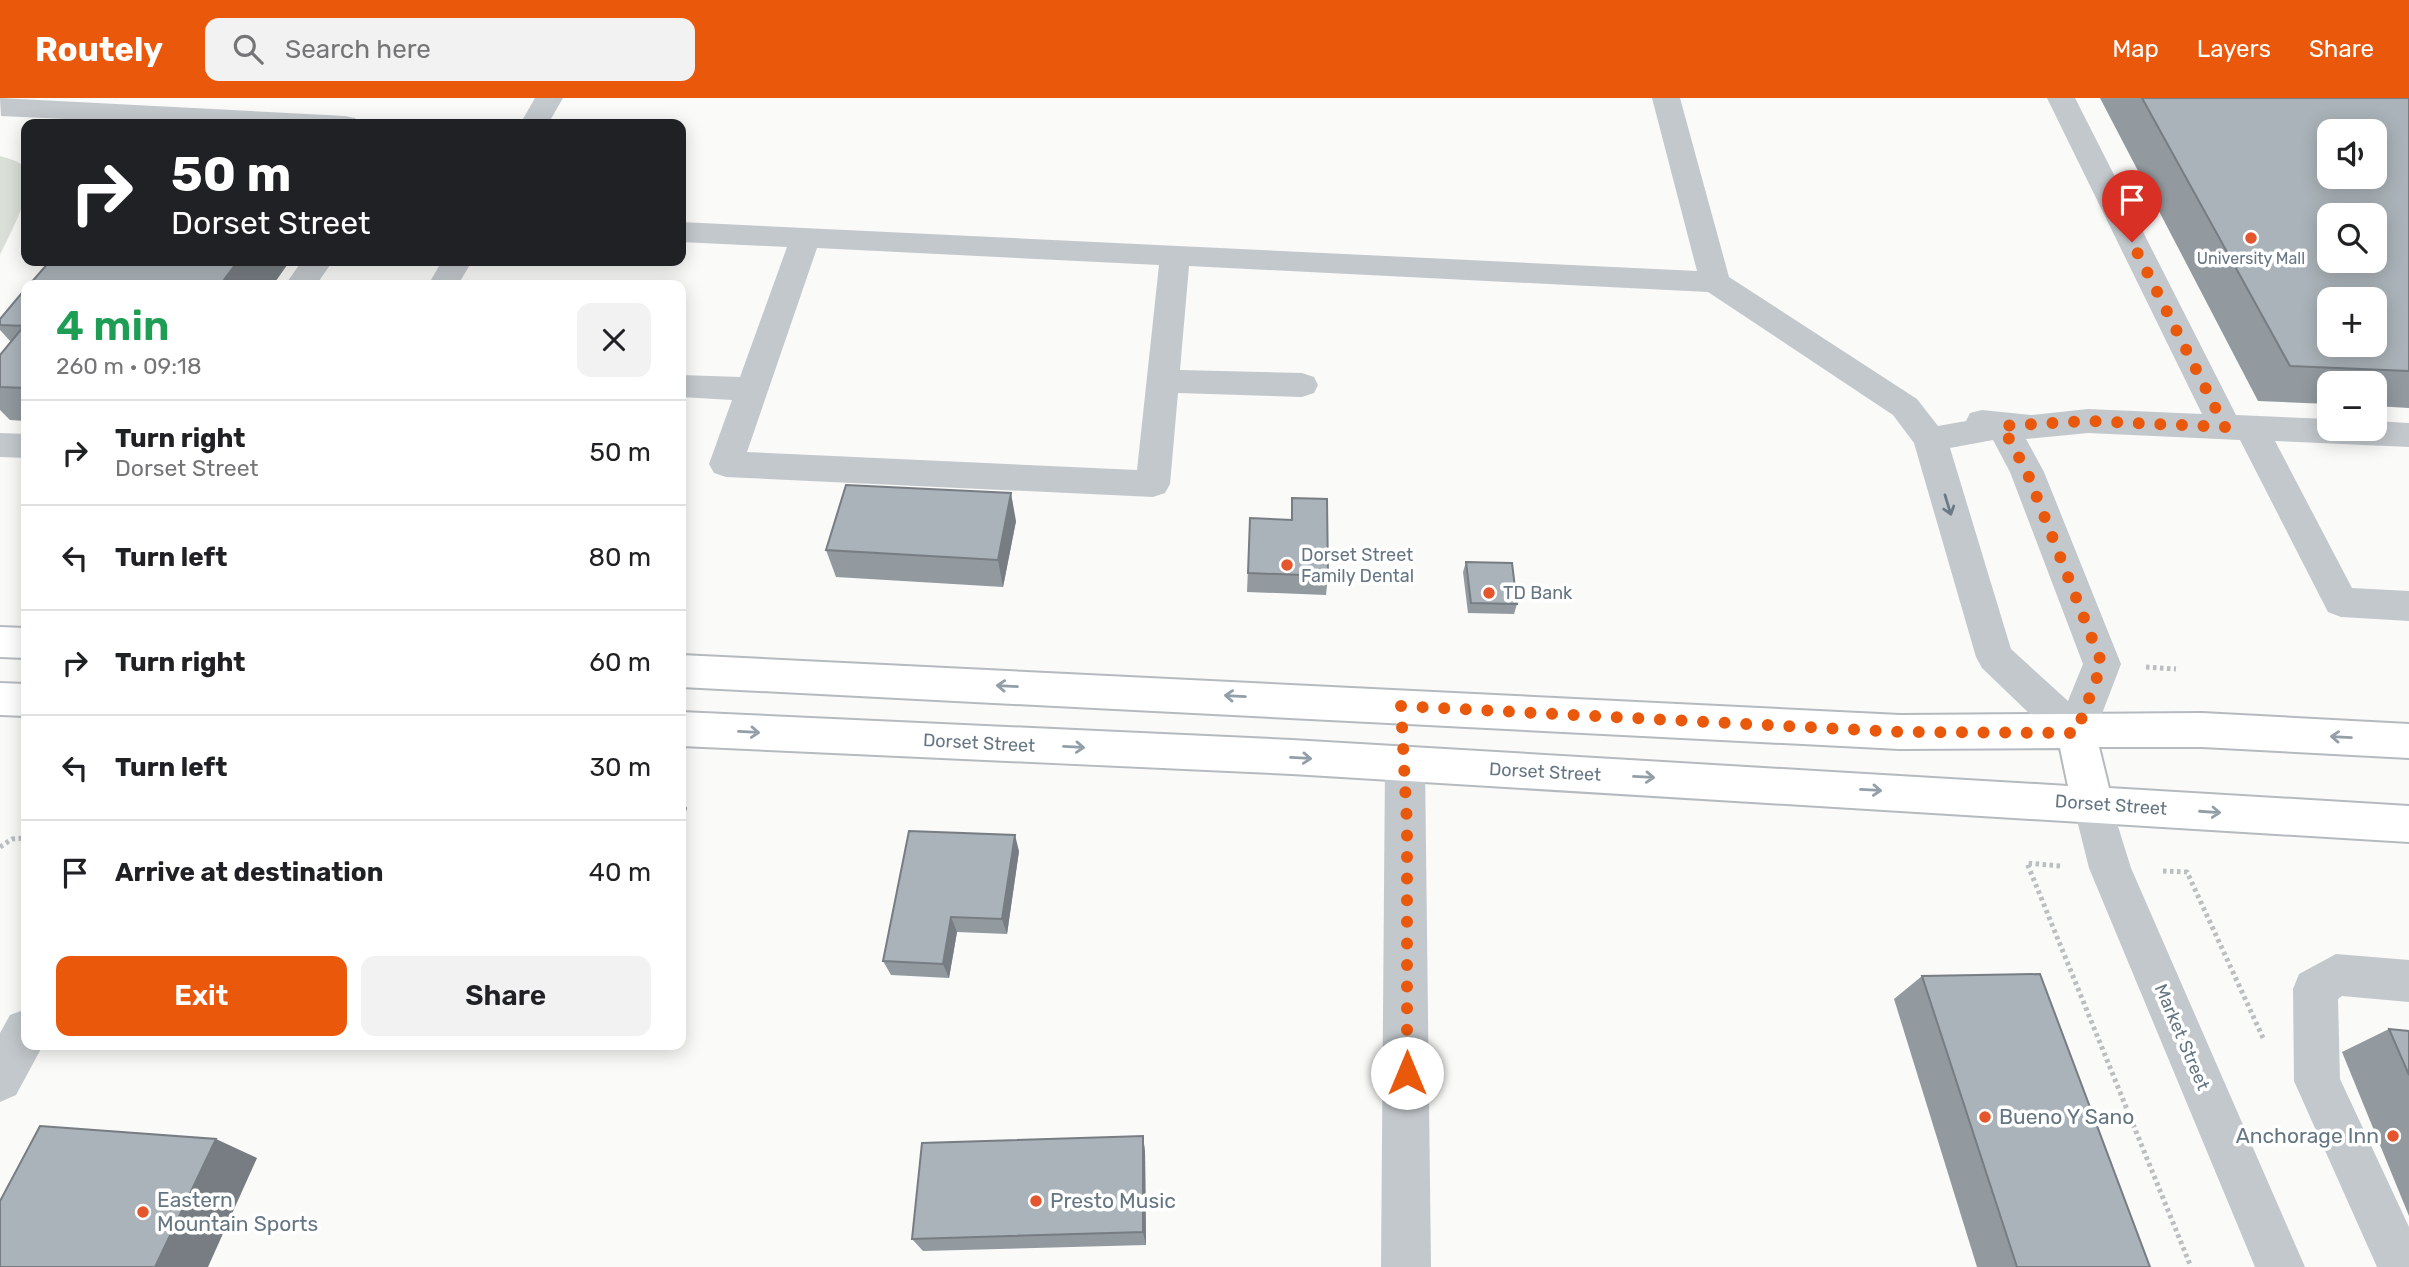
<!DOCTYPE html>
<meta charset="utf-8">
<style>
body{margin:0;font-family:Rubik,sans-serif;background:#f2f2f2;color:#202124;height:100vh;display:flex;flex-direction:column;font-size:26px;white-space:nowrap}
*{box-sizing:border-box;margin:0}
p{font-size:23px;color:#757577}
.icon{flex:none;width:38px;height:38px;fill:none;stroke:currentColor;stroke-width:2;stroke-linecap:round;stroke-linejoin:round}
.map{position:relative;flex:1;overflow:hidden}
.panel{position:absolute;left:21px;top:182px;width:665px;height:770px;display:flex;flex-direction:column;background:#fff;border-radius:14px;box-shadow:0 4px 18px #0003}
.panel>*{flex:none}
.banner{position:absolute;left:21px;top:21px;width:665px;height:147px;border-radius:14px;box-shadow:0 4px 18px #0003;background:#202124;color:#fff;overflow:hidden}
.buttons{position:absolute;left:2317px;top:21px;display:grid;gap:14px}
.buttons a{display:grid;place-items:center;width:70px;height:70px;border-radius:14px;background:#fff;box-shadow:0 4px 18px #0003;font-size:35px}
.pin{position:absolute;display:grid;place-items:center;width:60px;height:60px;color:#fff;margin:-72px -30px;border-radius:50% 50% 50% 0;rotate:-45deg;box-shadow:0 0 7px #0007}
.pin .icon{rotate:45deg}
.me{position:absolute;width:77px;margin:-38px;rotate:0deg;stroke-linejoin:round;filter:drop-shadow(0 0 5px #0008)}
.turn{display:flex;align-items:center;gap:24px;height:147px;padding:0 35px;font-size:32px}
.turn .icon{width:91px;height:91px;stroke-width:2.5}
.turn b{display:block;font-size:49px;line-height:60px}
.round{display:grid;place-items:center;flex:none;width:74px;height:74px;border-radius:14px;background:#f2f2f2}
.headline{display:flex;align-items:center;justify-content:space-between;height:119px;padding:0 35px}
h1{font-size:42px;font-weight:600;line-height:52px;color:#1e9e55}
.action{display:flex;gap:14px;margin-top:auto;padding:14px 35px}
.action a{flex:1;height:80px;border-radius:14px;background:#ea580c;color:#fff;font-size:28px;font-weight:600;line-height:80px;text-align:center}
.action a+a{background:#f2f2f2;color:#202124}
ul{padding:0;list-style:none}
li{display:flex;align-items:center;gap:21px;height:105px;padding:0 35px;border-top:2px solid #e0e0e0}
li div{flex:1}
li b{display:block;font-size:26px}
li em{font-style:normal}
header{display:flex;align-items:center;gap:42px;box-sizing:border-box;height:98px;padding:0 35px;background:#ea580c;color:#fff}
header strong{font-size:33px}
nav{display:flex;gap:38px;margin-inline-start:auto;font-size:24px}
.search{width:490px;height:63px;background:#f2f2f2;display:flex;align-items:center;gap:18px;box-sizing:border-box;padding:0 24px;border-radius:14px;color:#757577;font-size:26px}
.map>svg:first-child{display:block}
.green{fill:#dadfd7}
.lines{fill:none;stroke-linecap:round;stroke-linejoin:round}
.major-casing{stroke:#b5babe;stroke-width:4}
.path{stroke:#bbbfc2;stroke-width:5;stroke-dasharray:3.5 3.5;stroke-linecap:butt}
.minor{fill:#c3c8cc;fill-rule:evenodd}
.major{fill:#fff;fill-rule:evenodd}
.wall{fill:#929a9f}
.shaded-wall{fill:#777d82}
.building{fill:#aab3b9;stroke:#777d82;stroke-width:2;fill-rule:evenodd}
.oneway{stroke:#6a7a87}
.oneway2{stroke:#939fa8}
.route{stroke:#ea580c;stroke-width:12;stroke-dasharray:0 21.6}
.poi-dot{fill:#e4572e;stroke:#fff;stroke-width:2.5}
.labels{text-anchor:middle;stroke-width:7;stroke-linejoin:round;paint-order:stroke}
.far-poi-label{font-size:16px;fill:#657683;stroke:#fff}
.poi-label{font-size:18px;fill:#657683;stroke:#fff;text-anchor:start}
.street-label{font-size:18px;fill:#657683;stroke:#fff}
.near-poi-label{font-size:21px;fill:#657683;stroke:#fff;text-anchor:start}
</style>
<header>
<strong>Routely</strong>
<div class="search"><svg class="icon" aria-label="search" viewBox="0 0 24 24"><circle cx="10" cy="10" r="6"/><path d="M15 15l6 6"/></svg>Search here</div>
<nav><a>Map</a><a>Layers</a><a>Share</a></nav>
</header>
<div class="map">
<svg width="2409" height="1169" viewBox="0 0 2409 1169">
<rect width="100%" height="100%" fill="#fafaf8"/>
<path class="green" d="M0,58C6,60 15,62 21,66C42,80 8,140 0,157Z"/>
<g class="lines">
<g class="major-casing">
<g id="major">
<polygon points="0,529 26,530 26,560 0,559"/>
<polygon points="681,557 1900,617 2202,615 2409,626 2409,660 2202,649 2099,649 2109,690 2409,708 2409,744 1292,676 681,648 681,614 1292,642 2068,688 2060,650 1900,651 681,589"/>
<polygon points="0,585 26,586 26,618 0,617"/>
</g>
</g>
<g class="path">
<polyline points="2146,569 2176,571"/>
<polyline points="0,749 12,741 26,740"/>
<polyline points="2060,768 2027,765 2191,1169"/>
<polyline points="2163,773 2187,774 2264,942"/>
</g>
<g class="minor">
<polygon points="0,0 345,18 355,20 359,26 173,26 1,18"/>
<polygon points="535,0 563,0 548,26 520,26"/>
<path d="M1652,0H1680L1729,179L1917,301L1938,328L1966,323L1970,315L1982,312L2031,317L2088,311L2202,316L2047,0H2075L2236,317L2329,321V331H2375V323L2409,325V349L2275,343L2352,490L2409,493V523L2341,519L2328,514L2240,342L2088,335L2026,341L2044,374L2121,566L2090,647L2076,652L2062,647L1982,570L1976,559L1914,345L1893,317L1708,194L1189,168L1180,272L1302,275L1314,279L1318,287L1314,295L1302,299L1178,295L1170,386L1165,395L1153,399L726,379L714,375L709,366L732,302L681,299V277L740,279L787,149L681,144V124L1697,173ZM817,150L1159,167L1137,372L747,354ZM1993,342L2010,374L2083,566L2068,603L2011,551L1950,350Z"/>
<polygon points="302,163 333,163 316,187 285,187"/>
<polygon points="442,163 472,163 458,187 428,187"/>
<polygon points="0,335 26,336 26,360 0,359"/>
<polygon points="1405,649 1419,654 1425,666 1431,1169 1381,1169 1385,666 1391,654"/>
<polygon points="2093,688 2107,693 2131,770 2305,1169 2255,1169 2089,770 2073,706 2079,693"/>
<polygon points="2336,856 2409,862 2409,904 2342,898 2338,901 2340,981 2409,1129 2409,1169 2377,1169 2294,983 2293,891 2299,876"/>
<polygon points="26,911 26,947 43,947 16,997 0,1004 0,935 10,917"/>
</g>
<use href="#major" class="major"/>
</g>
<g class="wall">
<polygon points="2100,0 2409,0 2409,310 2375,308 2375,285 2329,285 2329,306 2258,303"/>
<polygon points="26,190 26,323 10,322 0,312 0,257 11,244 0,232 0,221"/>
<polygon points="1292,400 1328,478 1326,497 1247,494 1250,420 1291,422"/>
<polygon points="1016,423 1003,489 836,479 826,452"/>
<polygon points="1466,464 1517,506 1514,516 1468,515 1463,474"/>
<polygon points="1019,753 1007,836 957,834 949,880 891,877 883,863"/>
<polygon points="1922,878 2150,1169 1977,1169 1894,901"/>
<polygon points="2389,931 2409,933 2409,1118 2342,954"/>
<polygon points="1143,1038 1145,1054 1146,1147 923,1153 912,1141"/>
</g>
<g class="shaded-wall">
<polygon points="238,163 290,163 273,187 220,187"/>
<polygon points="1011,395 1016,423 1003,489 998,462"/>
<polygon points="681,700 687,710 681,731"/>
<polygon points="1015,737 1019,753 1007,836 1002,821"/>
<polygon points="951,819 957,834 949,880 943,866"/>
<polygon points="1143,1038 1145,1054 1146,1147 1143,1134"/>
<polygon points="216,1041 257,1060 208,1169 155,1169"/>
</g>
<g class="building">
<path d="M2142,0H2409V273L2290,268ZM2329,33H2375V79H2329ZM2329,117H2375V163H2329ZM2329,201H2375V247H2329Z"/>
<polygon points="50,163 238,163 220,187 29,187"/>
<polygon points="26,190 26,290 0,289 0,257 24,228 0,227 0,221"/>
<polygon points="846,387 1011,395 998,462 826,452"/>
<polygon points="1292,400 1327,401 1328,478 1248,475 1250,420 1292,422"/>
<polygon points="1466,464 1512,465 1517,506 1471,505"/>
<polygon points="909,733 1015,737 1002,821 951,819 943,866 883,863"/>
<polygon points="2040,876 2150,1169 2017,1169 1922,878"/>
<polygon points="2389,931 2409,933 2409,977"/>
<polygon points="40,1028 216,1041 155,1169 0,1169 0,1103"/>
<polygon points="1143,1038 1143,1134 912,1141 922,1045"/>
</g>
<defs><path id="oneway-shaft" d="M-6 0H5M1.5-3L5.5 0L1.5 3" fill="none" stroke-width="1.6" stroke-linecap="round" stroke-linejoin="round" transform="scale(1.75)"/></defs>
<use class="oneway" href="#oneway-shaft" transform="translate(1948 407) rotate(73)"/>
<g class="oneway2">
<use href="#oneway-shaft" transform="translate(1007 588) rotate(-177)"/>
<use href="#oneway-shaft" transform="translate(1235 598) rotate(-177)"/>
<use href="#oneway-shaft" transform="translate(749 634) rotate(3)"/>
<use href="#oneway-shaft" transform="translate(2341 639) rotate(-177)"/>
<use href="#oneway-shaft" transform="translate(1074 649) rotate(3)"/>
<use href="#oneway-shaft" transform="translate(1301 660) rotate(3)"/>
<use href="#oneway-shaft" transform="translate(1644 679) rotate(3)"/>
<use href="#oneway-shaft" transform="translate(1871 692) rotate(3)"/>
<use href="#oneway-shaft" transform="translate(2210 714) rotate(4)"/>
</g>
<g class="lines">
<polyline class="route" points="1407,975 1407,726 1401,608 1900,634 2076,635 2102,566 2027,374 2002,328 2088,323 2225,329 2132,144"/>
</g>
<g class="poi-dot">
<circle cx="2251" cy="140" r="7"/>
<circle cx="1287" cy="467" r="7"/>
<circle cx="1489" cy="495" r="7"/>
<circle cx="1985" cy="1019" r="7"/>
<circle cx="2393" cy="1038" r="7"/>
<circle cx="1036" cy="1103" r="7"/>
<circle cx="143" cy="1114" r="7"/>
</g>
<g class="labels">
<g class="far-poi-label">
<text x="2251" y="166">University Mall</text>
</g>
<g class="poi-label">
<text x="1301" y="463">Dorset Street<tspan x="1301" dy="21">Family Dental</tspan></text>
<text x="1503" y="501">TD Bank</text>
</g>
<g class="street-label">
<text transform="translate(979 645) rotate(3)" y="6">Dorset Street</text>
<text transform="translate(1545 674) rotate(3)" y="6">Dorset Street</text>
<text transform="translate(2111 707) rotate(4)" y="6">Dorset Street</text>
<text transform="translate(2182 939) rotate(67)" y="6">Market Street</text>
</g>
<g class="near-poi-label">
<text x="1999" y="1026">Bueno Y Sano</text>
<text x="2379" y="1045" text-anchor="end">Anchorage Inn</text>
<text x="157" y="1109">Eastern<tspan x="157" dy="24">Mountain Sports</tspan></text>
<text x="1050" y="1110">Presto Music</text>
</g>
</g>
</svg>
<div class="buttons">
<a><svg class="icon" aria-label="sound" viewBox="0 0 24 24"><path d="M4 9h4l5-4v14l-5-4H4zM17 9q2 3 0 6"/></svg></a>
<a><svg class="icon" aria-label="search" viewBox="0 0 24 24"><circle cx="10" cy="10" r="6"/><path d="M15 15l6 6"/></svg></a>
<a>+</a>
<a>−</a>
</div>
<div class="pin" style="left:2132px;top:144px;background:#d93025"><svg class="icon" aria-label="arrive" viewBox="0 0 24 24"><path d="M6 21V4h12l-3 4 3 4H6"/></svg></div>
<svg class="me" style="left:1407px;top:975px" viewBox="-20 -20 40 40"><circle r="19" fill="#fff"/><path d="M0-13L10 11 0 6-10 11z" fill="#ea580c"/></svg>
<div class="banner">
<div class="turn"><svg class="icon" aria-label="right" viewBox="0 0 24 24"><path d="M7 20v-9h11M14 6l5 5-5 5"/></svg><div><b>50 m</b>Dorset Street</div></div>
</div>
<section class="panel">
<div class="headline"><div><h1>4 min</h1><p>260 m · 09:18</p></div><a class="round"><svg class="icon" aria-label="close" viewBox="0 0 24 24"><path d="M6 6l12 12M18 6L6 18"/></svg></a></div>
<ul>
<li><svg class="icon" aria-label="right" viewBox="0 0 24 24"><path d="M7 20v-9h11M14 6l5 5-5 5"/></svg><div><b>Turn right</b><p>Dorset Street</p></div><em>50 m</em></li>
<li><svg class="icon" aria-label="left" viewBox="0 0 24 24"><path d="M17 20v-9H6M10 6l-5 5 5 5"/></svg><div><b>Turn left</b></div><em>80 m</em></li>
<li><svg class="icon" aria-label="right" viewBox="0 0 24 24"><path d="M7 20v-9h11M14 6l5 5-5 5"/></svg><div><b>Turn right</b></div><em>60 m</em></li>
<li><svg class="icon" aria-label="left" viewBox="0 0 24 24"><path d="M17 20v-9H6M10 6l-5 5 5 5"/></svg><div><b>Turn left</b></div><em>30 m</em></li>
<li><svg class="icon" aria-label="arrive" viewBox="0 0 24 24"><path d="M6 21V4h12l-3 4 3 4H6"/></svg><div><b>Arrive at destination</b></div><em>40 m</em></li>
</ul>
<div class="action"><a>Exit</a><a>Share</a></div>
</section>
</div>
